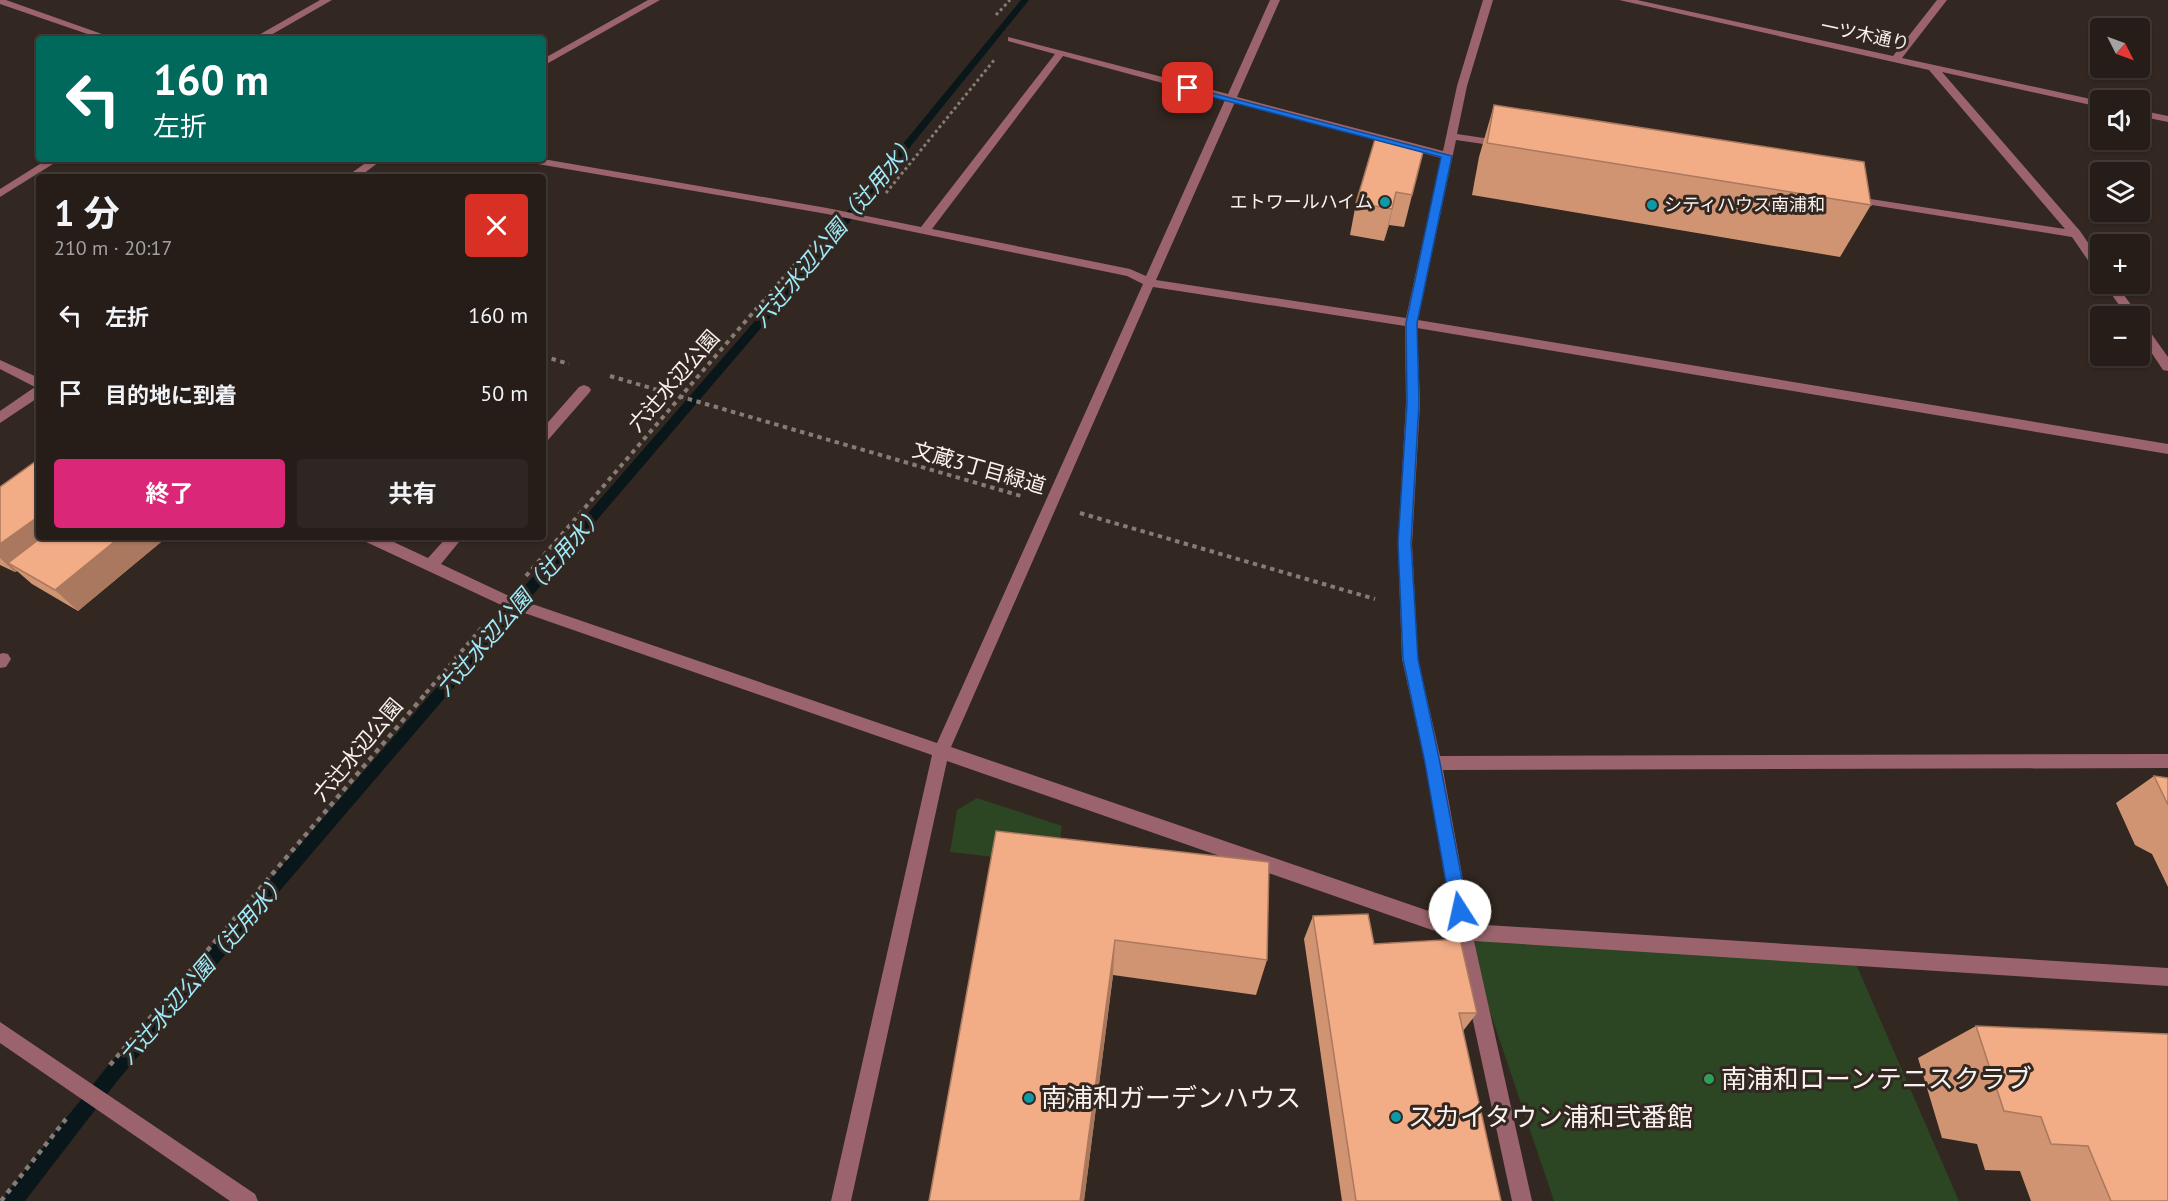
<!DOCTYPE html>
<html lang="ja">
<meta charset="utf-8">
<style>
body{margin:0;font-family:"PT Sans","Noto Sans JP",sans-serif;background:#2e2622;color:#f1f3f6;height:100vh;display:flex;flex-direction:column;font-size:22px;white-space:nowrap}
*{box-sizing:border-box;margin:0}
p{font-size:20px;color:#a4a2a2}
.icon{flex:none;width:33px;height:33px;fill:none;stroke:currentColor;stroke-width:2;stroke-linecap:round;stroke-linejoin:round}
.map{position:relative;flex:1;overflow:hidden}
.side{position:absolute;left:36px;top:174px;width:510px;height:366px;display:flex;flex-direction:column;background:#261d19;border-radius:6px;box-shadow:0 2px 4px #0004,0 0 0 2px #423b38}
.side>*{flex:none}
.guide{position:absolute;left:36px;top:36px;width:510px;height:126px;border-radius:6px;box-shadow:0 2px 4px #0004,0 0 0 2px #423b38;background:#00695c;color:#fff;overflow:hidden}
.needle{width:39px;rotate:132deg}
.tools{position:absolute;left:2090px;top:18px;display:grid;gap:12px}
.tools a{display:grid;place-items:center;width:60px;height:60px;border-radius:6px;background:#261d19;box-shadow:0 2px 4px #0004,0 0 0 2px #423b38;font-size:30px}
.pin{position:absolute;display:grid;place-items:center;width:51px;height:51px;color:#fff;margin:-26px;border-radius:12px;box-shadow:0 3px 9px #0006}
.me{position:absolute;width:66px;margin:-33px;rotate:350deg;stroke-linejoin:round;filter:drop-shadow(0 0 4px #0008)}
.turn{display:flex;align-items:center;gap:21px;height:126px;padding:0 18px;font-size:27px}
.turn .icon{width:78px;height:78px;stroke-width:2.5}
.turn b{display:block;font-size:42px;line-height:51px}
.round{display:grid;place-items:center;flex:none;width:63px;height:63px;border-radius:6px;background:#2e2622}
.summary{display:flex;align-items:center;justify-content:space-between;height:102px;padding:0 18px}
h1{font-size:36px;font-weight:700;line-height:45px}
.cta{display:flex;gap:12px;margin-top:auto;padding:12px 18px}
.cta a{flex:1;height:69px;border-radius:6px;background:#db2777;color:#fff;font-size:24px;font-weight:700;line-height:69px;text-align:center}
.cta a+a{background:#2e2622;color:#f1f3f6}
ul{padding:0;list-style:none}
li{display:flex;align-items:center;gap:18px;height:78px;padding:0 18px}
li div{flex:1}
li b{display:block;font-size:22px}
li em{font-style:normal}
.map>svg:first-child{display:block}
.green{fill:#2c4522}
.lines{fill:none;stroke-linecap:round;stroke-linejoin:round}
.stream{fill:#09171a;fill-rule:evenodd}
.path-far2{stroke:#857c76;stroke-width:3;stroke-dasharray:3 3;stroke-linecap:butt}
.path-far1{stroke:#857c76;stroke-width:4;stroke-dasharray:4.5 4.5;stroke-linecap:butt}
.path{stroke:#857c76;stroke-width:4.5;stroke-dasharray:5 5;stroke-linecap:butt}
.minor{fill:#9b646c;fill-rule:evenodd}
.wall{fill:#d09473}
.shaded-wall{fill:#a9785e}
.building{fill:#f2ac86;stroke:#a9785e;stroke-width:1.5}
.route{fill:#1a73e8;stroke:#114b97;stroke-width:1.5}
.culture-dot{fill:#0f9aa8;stroke:#322721;stroke-width:2}
.leisure-dot{fill:#2e9e5b;stroke:#322721;stroke-width:2}
.labels{text-anchor:middle;stroke-width:6;stroke-linejoin:round;paint-order:stroke}
.far-street-label{font-size:18px;fill:#f9f2ee;stroke:#322721}
.far-poi-label{font-size:18px;fill:#f9f2ee;stroke:#322721;text-anchor:end}
.street-label{font-size:21px;fill:#f9f2ee;stroke:#322721}
.water-label{font-size:22px;font-style:italic;fill:#9eeaf9;stroke:#322721}
.near-poi-label{font-size:26px;fill:#f9f2ee;stroke:#322721;text-anchor:start}
</style>
<div class="map">
<svg width="2168" height="1201" viewBox="0 0 2168 1201">
<rect width="100%" height="100%" fill="#322721"/>
<g class="green">
<polygon points="977,798 1062,826 1056,864 950,852 957,810"/>
<polygon points="1463,932 1853,957 1959,1201 1554,1201"/>
</g>
<g class="lines">
<polygon class="stream" points="1021,0 1029,0 809,272 118,1080 25,1201 4,1201 6,1194 106,1068 801,268"/>
<g class="path-far2">
<polyline points="996,15 1010,0"/>
<polyline points="886,193 995,59"/>
<polyline points="762,302 817,238"/>
</g>
<g class="path-far1">
<polyline points="543,356 569,364"/>
<polyline points="610,376 1021,496"/>
<polyline points="1080,513 1375,599"/>
<polyline points="526,576 763,301"/>
<polyline points="426,693 484,625"/>
</g>
<g class="path">
<polyline points="110,1065 427,692"/>
<polyline points="1,1201 66,1119"/>
</g>
<g class="minor">
<polygon points="0,0 6,0 116,39 102,39 0,4"/>
<polygon points="320,0 332,0 264,39 252,39"/>
<polygon points="648,0 660,0 543,66 543,59"/>
<path d="M1270,0H1280L1237,97L1443,151L1457,86L1483,0H1493L1467,86L1457,134L1504,141L1509,144L1504,147L1456,140L1418,320L2168,444V454L1417,328L1420,403L1412,544L1418,659L1440,756L2168,754V768L1443,770L1471,924L2168,968V986L1474,941L1532,1201H1512L1455,938L947,761L851,1201H831L932,755L499,604L364,541L362,537H383L428,558L447,537H463L441,564L509,596L937,743L1143,284L1127,276L827,214L526,162L521,159H543L827,208L921,227L1055,54L1008,41V37L1228,94ZM1063,56L1225,100L1146,276L1130,269L932,229ZM1235,102L1441,158L1406,318L1156,280ZM1153,287L1405,326L1406,403L1398,544L1402,659L1425,763L1452,919L951,747Z"/>
<polygon points="1619,0 1637,0 1893,56 1937,0 1947,0 1902,58 2100,101 2100,107 1942,72 2080,231 2100,260 2100,273 2096,272 2072,237 1847,201 1847,197 1851,196 2065,229 1929,70"/>
<polygon points="2139,110 2168,116 2168,122 2139,116"/>
<polygon points="48,159 61,159 0,197 0,189"/>
<polygon points="371,159 383,159 359,177 346,177"/>
<polygon points="2104,284 2116,284 2139,316 2127,316"/>
<polygon points="2139,321 2143,322 2168,357 2168,371 2163,370 2139,334"/>
<polygon points="0,360 39,378 39,397 0,423 0,411 35,387 0,369"/>
<polygon points="584,385 589,387 591,390 589,393 548,440 543,442 543,428 579,387"/>
<polygon points="3,653 8,654 11,659 6,667 0,668 0,654"/>
<polygon points="0,1022 255,1194 258,1201 230,1201 0,1043"/>
</g>
</g>
<g class="wall">
<polygon points="1494,105 1871,205 1840,257 1472,195 1479,157"/>
<polygon points="1424,148 1404,227 1389,225 1384,241 1350,235 1356,203"/>
<polygon points="0,487 39,537 167,537 78,611 32,584 17,571 15,572 0,565"/>
<polygon points="2154,776 2168,778 2168,887 2152,854 2135,845 2116,803"/>
<polygon points="996,831 1267,960 1256,995 1113,975 1084,1201 929,1201"/>
<polygon points="1313,916 1374,944 1477,1013 1463,1031 1501,1201 1342,1201 1304,939"/>
<polygon points="1976,1026 2168,1201 2031,1201 2020,1171 1985,1170 1977,1144 1942,1138 1918,1058"/>
</g>
<g class="shaded-wall">
<polygon points="1396,192 1389,225 1384,241 1392,209"/>
<polygon points="39,516 39,537 62,537 8,563 17,571 15,572 0,558 0,544"/>
<polygon points="120,537 167,537 78,611 55,590"/>
<polygon points="1115,940 1113,975 1084,1201 1080,1201"/>
</g>
<g class="building">
<polygon points="1494,105 1864,162 1871,205 1487,143"/>
<polygon points="1375,139 1424,148 1412,195 1396,192 1392,209 1356,203"/>
<polygon points="39,459 39,516 0,544 0,487"/>
<polygon points="42,537 120,537 55,590 8,563"/>
<polygon points="2154,776 2168,778 2168,805"/>
<polygon points="996,831 1269,862 1267,960 1115,940 1080,1201 929,1201"/>
<polygon points="1368,914 1374,944 1460,939 1477,1013 1459,1013 1501,1201 1356,1201 1313,916"/>
<polygon points="1976,1026 2168,1034 2168,1201 2111,1201 2088,1146 2051,1144 2041,1117 2004,1111"/>
</g>
<polygon class="route" points="1185,86 1452,156 1417,323 1419,403 1411,543 1418,659 1440,763 1468,911 1465,917 1460,919 1454,917 1451,911 1425,763 1403,659 1398,543 1407,403 1406,323 1441,157 1185,90"/>
<g class="culture-dot">
<circle cx="1385" cy="202" r="6"/>
<circle cx="1652" cy="205" r="6"/>
<circle cx="1029" cy="1098" r="6"/>
<circle cx="1396" cy="1117" r="6"/>
</g>
<circle class="leisure-dot" cx="1709" cy="1079" r="6"/>
<g class="labels">
<g class="far-street-label">
<text transform="translate(1865 35) rotate(12)" y="6">一ツ木通り</text>
</g>
<g class="far-poi-label">
<text x="1373" y="208">エトワールハイム</text>
<text x="1664" y="211" text-anchor="start">シティハウス南浦和</text>
</g>
<g class="street-label">
<text transform="translate(674 381) rotate(-49)" y="7">六辻水辺公園</text>
<text transform="translate(979 468) rotate(16)" y="7">文蔵3丁目緑道</text>
<text transform="translate(358 750) rotate(-50)" y="7">六辻水辺公園</text>
</g>
<g class="water-label">
<text transform="translate(835 231) rotate(-50)" y="8">六辻水辺公園（辻用水）</text>
<text transform="translate(520 601) rotate(-49)" y="8">六辻水辺公園（辻用水）</text>
<text transform="translate(203 969) rotate(-49)" y="8">六辻水辺公園（辻用水）</text>
</g>
<g class="near-poi-label">
<text x="1721" y="1088">南浦和ローンテニスクラブ</text>
<text x="1041" y="1107">南浦和ガーデンハウス</text>
<text x="1408" y="1126">スカイタウン浦和弐番館</text>
</g>
</g>
</svg>
<div class="tools">
<a><svg class="needle" viewBox="-14 -14 28 28"><path d="M0-13l5 13h-10z" fill="#e53935"/><path d="M0 13l5-13h-10z" fill="#a4a2a2"/></svg></a>
<a><svg class="icon" aria-label="sound" viewBox="0 0 24 24"><path d="M4 9h4l5-4v14l-5-4H4zM17 9q2 3 0 6"/></svg></a>
<a><svg class="icon" aria-label="layers" viewBox="0 0 24 24"><path d="M12 4l9 5-9 5-9-5zM3 14l9 5 9-5"/></svg></a>
<a>+</a>
<a>−</a>
</div>
<div class="pin" style="left:1188px;top:88px;background:#d93025"><svg class="icon" aria-label="arrive" viewBox="0 0 24 24"><path d="M6 21V4h12l-3 4 3 4H6"/></svg></div>
<svg class="me" style="left:1460px;top:911px" viewBox="-20 -20 40 40"><circle r="19" fill="#fff"/><path d="M0-13L10 11 0 6-10 11z" fill="#1a73e8"/></svg>
<div class="guide">
<div class="turn"><svg class="icon" aria-label="left" viewBox="0 0 24 24"><path d="M17 20v-9H6M10 6l-5 5 5 5"/></svg><div><b>160 m</b>左折</div></div>
</div>
<section class="side">
<div class="summary"><div><h1>1 分</h1><p>210 m · 20:17</p></div><a class="round" style="background:#d93025;color:#fff"><svg class="icon" aria-label="close" viewBox="0 0 24 24"><path d="M6 6l12 12M18 6L6 18"/></svg></a></div>
<ul>
<li><svg class="icon" aria-label="left" viewBox="0 0 24 24"><path d="M17 20v-9H6M10 6l-5 5 5 5"/></svg><div><b>左折</b></div><em>160 m</em></li>
<li><svg class="icon" aria-label="arrive" viewBox="0 0 24 24"><path d="M6 21V4h12l-3 4 3 4H6"/></svg><div><b>目的地に到着</b></div><em>50 m</em></li>
</ul>
<div class="cta"><a>終了</a><a>共有</a></div>
</section>
</div>
